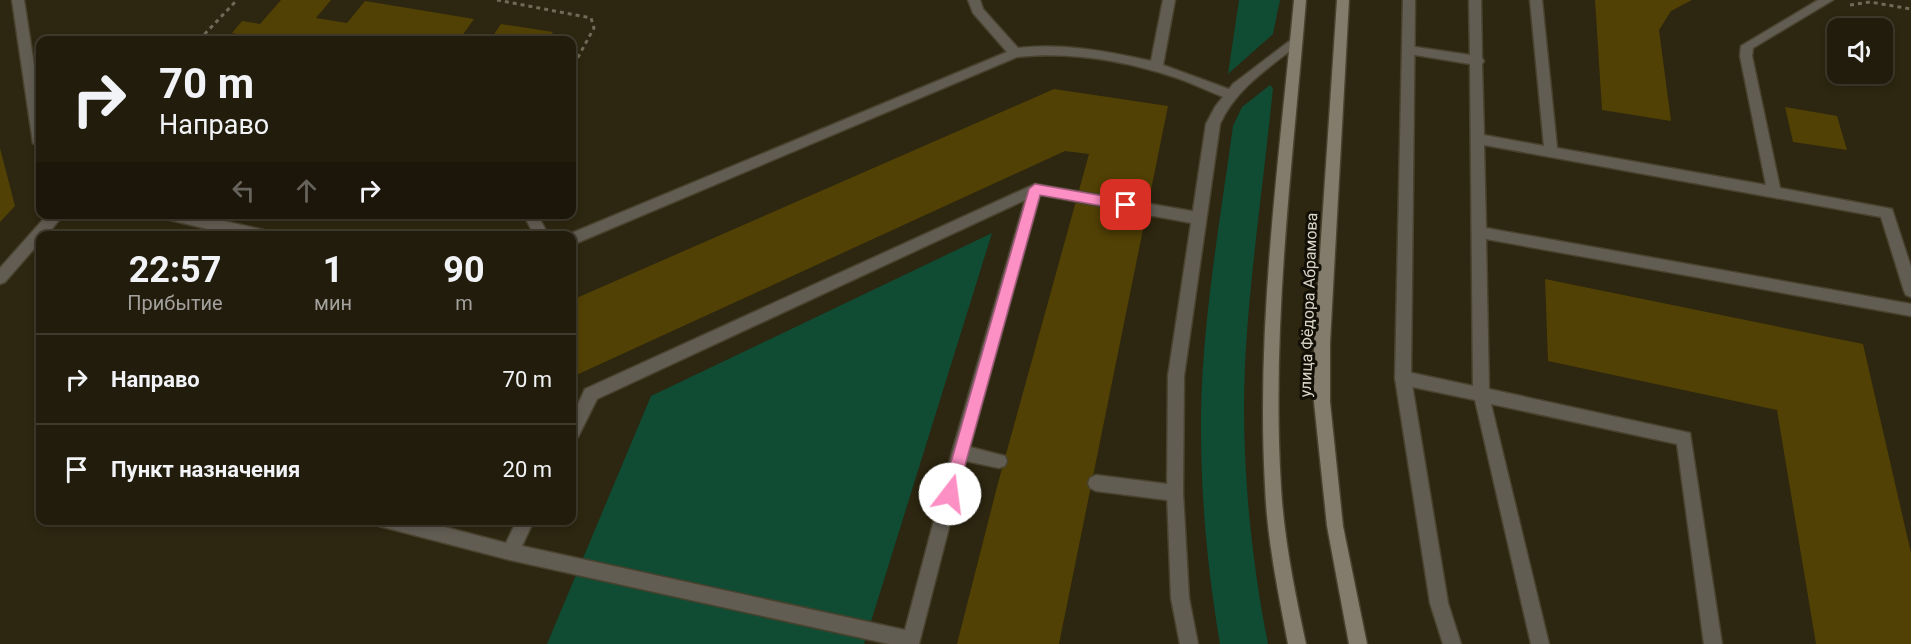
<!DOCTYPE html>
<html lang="ru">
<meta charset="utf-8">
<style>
body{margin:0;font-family:Roboto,sans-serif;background:#2a2515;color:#f1f3f6;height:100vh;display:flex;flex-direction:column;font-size:22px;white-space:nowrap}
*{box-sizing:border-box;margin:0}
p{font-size:20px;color:#a2a19d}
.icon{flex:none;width:33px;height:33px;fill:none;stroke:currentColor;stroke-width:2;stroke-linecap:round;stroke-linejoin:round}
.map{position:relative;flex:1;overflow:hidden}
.panel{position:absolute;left:36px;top:231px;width:540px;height:294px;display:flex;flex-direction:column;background:#221c0c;border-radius:12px;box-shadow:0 3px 9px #0003,0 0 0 2px #3f3a2d}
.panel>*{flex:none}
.hud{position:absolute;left:36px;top:36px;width:540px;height:183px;border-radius:12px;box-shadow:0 3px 9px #0003,0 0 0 2px #3f3a2d;background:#221c0c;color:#f1f3f6;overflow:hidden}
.tools{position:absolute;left:1827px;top:18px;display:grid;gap:12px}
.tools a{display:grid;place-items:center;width:66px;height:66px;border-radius:12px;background:#221c0c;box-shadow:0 3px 9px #0003,0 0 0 2px #3f3a2d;font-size:30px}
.pin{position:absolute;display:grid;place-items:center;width:51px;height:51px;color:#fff;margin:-26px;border-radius:12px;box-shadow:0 3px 9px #0006}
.me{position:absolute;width:66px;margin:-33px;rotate:15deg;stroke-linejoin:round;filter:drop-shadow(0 0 4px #0008)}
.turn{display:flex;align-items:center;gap:21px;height:126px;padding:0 24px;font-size:27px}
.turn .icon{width:78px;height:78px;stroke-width:2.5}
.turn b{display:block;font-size:42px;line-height:51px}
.lanes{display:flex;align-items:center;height:57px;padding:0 24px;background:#0003;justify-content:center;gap:30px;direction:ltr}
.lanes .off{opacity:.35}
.eta{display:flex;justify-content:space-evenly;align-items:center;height:102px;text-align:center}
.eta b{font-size:36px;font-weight:700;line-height:42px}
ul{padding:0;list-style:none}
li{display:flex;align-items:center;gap:18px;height:90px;padding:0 24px;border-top:2px solid #3f3a2d}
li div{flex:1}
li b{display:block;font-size:22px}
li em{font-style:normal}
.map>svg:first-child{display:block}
.green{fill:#104b33}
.building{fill:#524105}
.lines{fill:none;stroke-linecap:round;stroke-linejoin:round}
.lane-casing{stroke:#49422e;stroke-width:3}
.street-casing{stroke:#49422e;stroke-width:3}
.secondary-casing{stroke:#49422e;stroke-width:3}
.path{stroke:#706a58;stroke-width:3;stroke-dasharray:4 4;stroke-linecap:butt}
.lane{fill:#625d53;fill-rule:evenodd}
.street{fill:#625d53;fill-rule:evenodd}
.secondary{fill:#837b6b;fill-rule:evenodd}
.route{fill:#fc8fc3;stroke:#a45d7f;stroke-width:1.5}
.labels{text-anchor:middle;stroke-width:6;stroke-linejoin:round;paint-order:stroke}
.street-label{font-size:16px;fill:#dad6c9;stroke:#120f07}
</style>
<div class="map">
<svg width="1911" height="644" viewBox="0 0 1911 644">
<rect width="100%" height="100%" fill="#2d2610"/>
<g class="green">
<polygon points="1239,0 1280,0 1273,34 1228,74"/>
<path d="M1270,85L1273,88C1265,169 1253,251 1247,332C1239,436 1248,542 1268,644H1220C1207,568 1200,489 1201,412C1203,316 1220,221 1233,126L1242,107Z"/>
<polygon points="992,233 864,644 547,644 651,396"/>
</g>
<g class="building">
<polygon points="281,0 331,0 316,18 347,23 365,1 474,19 459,40 237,40 242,35 232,33 242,21 260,24"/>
<polygon points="1595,0 1692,0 1671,11 1659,30 1671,121 1602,110"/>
<polygon points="501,24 553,32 547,40 490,40"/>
<polygon points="1054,89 1168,106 1059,644 957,644 998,483 1089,154 1065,151 572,377 572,300"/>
<polygon points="1785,107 1837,116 1847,150 1793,142"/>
<polygon points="0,148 15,206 0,222"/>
<polygon points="1545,279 1863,344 1911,553 1911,644 1816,644 1777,410 1548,361"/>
</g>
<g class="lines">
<g class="lane-casing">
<g id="lane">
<polygon points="12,0 24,0 40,104 40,148 33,143"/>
<path d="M968,0H980L983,9L1018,48C1063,43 1107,51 1151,61L1163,0H1175L1163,65L1234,91L1235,94L1229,99C1211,93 1195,84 1177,78C1126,61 1071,51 1017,57L572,245V236L567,235L1007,52L973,13Z"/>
<polygon points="1469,0 1481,0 1482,58 1484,61 1482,64 1484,135 1544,146 1530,0 1542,0 1557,148 1766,185 1740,56 1741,46 1818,0 1833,0 1753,48 1752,56 1780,188 1892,209 1911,267 1911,297 1906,295 1904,291 1881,217 1484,145 1486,228 1911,304 1911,316 1486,239 1489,389 1690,433 1722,644 1704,644 1677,444 1491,404 1549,644 1531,644 1475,400 1403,385 1398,383 1395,378 1398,373 1403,371 1473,386 1470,64 1409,54 1403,50 1409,46 1470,55"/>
<polygon points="1035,184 1197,212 1204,218 1197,224 1040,195 970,447 1005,456 1007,461 1005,466 999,468 966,461 919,644 889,644 510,560 379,526 377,520 418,520 506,543 517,520 534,520 522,546 905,630 952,452 1025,200 597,399 578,437 572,439 572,417 585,389"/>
<polygon points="48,214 64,214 46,236 40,236 40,242 5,282 0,284 0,268"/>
<polygon points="159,214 193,214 264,230 271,236 237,236 166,219"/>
<polygon points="523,214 537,214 549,236 535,236"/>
<polygon points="1096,475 1175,485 1181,488 1183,493 1181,498 1175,501 1096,491 1090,488 1088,483 1090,478"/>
</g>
</g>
<g class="street-casing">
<g id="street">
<polygon points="1403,0 1415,0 1411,378 1448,603 1461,644 1443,644 1430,603 1395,378"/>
<path d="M1296,36L1300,37V43C1270,67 1236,88 1220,124L1184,376L1183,493L1189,598L1198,644H1180L1171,598L1167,493L1168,376L1206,124L1215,107L1233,84Z"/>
</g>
</g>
<g class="secondary-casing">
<g id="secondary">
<path d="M1294,0H1306C1293,162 1271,324 1281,487C1284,539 1295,593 1306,644H1288C1278,592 1267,539 1265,486C1256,324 1279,161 1294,0Z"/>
<polygon points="1337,0 1349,0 1330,343 1330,402 1343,526 1367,644 1349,644 1327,526 1314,402 1314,343"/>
</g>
</g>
<g class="path">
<polyline points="497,0 591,18 594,28 572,68"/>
<polyline points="1850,5 1870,2 1911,9"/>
<polyline points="199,40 237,0"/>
</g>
<use href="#lane" class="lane"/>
<use href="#street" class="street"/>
<use href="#secondary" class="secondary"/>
</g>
<polygon class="route" points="1035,184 1126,200 1132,205 1126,210 1040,195 957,494 955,499 950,501 944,499 942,494 1029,189"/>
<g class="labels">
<g class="street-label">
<text transform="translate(1308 305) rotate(-88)" y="6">улица Фёдора Абрамова</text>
</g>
</g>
</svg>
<div class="tools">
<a><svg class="icon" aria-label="sound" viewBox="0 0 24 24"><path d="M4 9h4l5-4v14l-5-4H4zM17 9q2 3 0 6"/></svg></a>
</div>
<div class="pin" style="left:1126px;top:205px;background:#d93025"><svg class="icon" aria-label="arrive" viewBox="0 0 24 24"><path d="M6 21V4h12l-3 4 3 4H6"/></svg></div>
<svg class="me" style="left:950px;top:494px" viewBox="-20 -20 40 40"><circle r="19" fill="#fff"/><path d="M0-13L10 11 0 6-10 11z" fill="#fc8fc3"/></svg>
<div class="hud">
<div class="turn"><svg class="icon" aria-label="right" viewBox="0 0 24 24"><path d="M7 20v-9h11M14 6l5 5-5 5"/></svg><div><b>70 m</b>Направо</div></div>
<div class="lanes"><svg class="icon off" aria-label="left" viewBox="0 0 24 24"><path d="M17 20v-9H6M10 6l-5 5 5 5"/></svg><svg class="icon off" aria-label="ahead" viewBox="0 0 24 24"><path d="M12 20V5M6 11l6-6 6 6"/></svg><svg class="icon" aria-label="right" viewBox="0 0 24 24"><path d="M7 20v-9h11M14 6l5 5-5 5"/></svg></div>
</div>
<section class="panel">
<div class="eta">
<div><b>22:57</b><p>Прибытие</p></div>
<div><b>1</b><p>мин</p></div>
<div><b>90</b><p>m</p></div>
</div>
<ul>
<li><svg class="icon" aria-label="right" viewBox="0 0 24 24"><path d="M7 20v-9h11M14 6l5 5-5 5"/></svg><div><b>Направо</b></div><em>70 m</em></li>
<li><svg class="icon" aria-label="arrive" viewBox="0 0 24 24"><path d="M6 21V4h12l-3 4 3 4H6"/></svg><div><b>Пункт назначения</b></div><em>20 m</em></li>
</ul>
</section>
</div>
